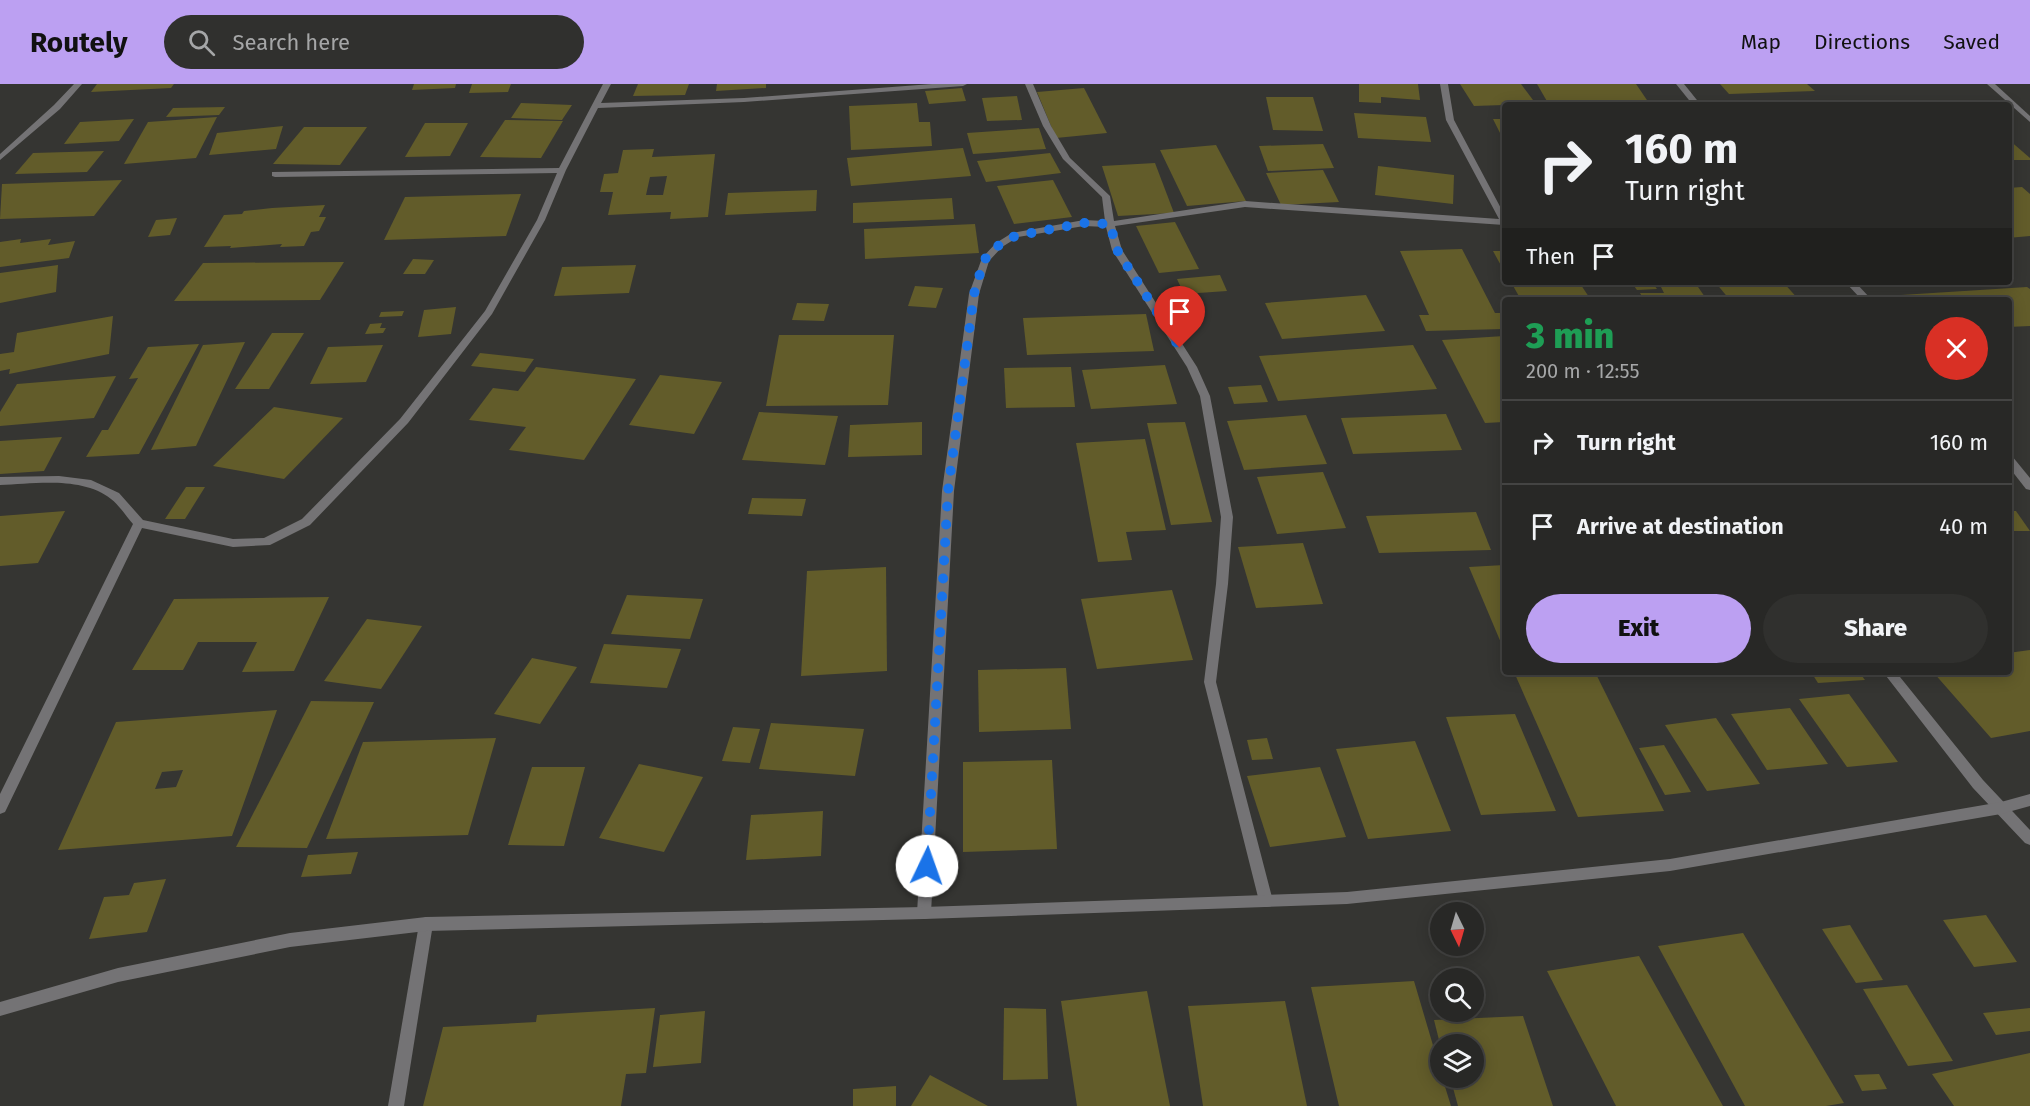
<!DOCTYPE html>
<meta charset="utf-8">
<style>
body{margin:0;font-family:"Fira Sans",sans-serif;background:#30302e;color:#f1f3f6;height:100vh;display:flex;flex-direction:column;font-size:22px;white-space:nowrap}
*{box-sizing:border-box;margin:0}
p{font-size:20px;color:#a5a6a7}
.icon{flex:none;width:33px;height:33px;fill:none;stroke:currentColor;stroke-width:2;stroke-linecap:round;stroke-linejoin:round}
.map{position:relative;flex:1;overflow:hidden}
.drawer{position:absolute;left:1502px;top:213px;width:510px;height:378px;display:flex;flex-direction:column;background:#282826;border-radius:6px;box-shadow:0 3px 15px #0003,0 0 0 2px #444443}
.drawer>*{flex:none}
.guide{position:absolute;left:1502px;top:18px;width:510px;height:183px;border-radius:6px;box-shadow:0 3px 15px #0003,0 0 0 2px #444443;background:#282826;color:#f1f3f6;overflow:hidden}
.needle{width:39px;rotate:175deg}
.controls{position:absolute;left:1430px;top:818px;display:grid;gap:12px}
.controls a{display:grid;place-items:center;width:54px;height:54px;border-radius:50%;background:#282826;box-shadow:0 3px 15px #0003,0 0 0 2px #444443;font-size:30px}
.pin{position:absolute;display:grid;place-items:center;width:51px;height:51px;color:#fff;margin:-62px -26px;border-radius:50% 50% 50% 0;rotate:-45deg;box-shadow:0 0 6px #0007}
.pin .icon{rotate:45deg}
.me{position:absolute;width:66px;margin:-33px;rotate:3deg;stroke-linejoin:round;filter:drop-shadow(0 0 4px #0008)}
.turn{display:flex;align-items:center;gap:21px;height:126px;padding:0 24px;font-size:27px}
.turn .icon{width:78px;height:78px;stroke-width:2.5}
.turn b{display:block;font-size:42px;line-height:51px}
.then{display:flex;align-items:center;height:57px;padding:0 24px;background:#0003;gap:12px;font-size:22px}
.round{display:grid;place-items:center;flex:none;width:63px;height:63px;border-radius:32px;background:#30302e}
.head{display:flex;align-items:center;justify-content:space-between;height:102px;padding:0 24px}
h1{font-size:36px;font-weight:800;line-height:45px;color:#1e9e55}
.cta{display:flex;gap:12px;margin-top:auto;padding:12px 24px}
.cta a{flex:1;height:69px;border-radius:36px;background:#bca0f2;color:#111;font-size:24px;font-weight:800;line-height:69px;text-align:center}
.cta a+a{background:#30302e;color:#f1f3f6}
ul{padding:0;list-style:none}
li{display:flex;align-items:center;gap:18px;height:84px;padding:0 24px;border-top:2px solid #444443}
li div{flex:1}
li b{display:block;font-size:22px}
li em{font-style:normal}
header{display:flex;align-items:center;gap:36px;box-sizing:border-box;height:84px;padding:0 30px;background:#bca0f2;color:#111}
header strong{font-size:28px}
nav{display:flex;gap:33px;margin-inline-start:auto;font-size:21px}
.search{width:420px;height:54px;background:#30302e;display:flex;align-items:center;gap:15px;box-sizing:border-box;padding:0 21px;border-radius:33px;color:#a5a6a7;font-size:22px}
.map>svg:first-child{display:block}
.building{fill:#625c2a;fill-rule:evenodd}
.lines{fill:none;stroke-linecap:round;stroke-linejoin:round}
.minor{fill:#747375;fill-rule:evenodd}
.tertiary{fill:#747375;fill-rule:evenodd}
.route{stroke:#1a73e8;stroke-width:10;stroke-dasharray:0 18}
</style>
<header>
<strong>Routely</strong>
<div class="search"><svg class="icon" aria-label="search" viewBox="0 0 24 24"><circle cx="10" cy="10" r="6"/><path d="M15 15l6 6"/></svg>Search here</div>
<nav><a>Map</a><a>Directions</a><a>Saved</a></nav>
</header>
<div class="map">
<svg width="2030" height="1022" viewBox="0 0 2030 1022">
<rect width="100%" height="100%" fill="#353532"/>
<g class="building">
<polygon points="97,0 174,0 171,4 91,8"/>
<polygon points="414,0 456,0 455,4 412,6"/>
<polygon points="472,0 511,0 508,8 469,9"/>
<polygon points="638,0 689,0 685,11 633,12"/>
<polygon points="717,0 766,0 766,4 716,7"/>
<polygon points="1359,0 1418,0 1420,16 1381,13 1381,19 1359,18"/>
<polygon points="1460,0 1521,0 1536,20 1474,22"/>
<polygon points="1537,0 1636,0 1649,19 1548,19"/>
<polygon points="1720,0 1807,0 1815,7 1729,10"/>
<polygon points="962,4 966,17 929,20 925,7"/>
<polygon points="1084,4 1107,49 1056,54 1037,8"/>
<polygon points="1017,12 1022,36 987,37 982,14"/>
<polygon points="1266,13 1313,13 1323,47 1273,46"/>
<polygon points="521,19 572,21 562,36 511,34"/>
<polygon points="917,19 919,38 930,38 932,62 851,66 849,22"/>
<polygon points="225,23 219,31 166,33 173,24"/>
<polygon points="1354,29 1426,33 1431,58 1358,54"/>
<polygon points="217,33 196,74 124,80 148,38"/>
<polygon points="134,35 119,57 64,60 80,38"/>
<polygon points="1493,35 1504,35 1504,57"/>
<polygon points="505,36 563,37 541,74 480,73"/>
<polygon points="425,39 468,39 450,72 405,73"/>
<polygon points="283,42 276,65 209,71 217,49"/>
<polygon points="304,43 367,43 340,81 273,80"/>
<polygon points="1039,44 1046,65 973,70 967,49"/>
<polygon points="2008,55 2030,74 2030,76 2008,76"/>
<polygon points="1323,60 1334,84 1268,87 1259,62"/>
<polygon points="1216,61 1246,117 1187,122 1160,66"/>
<polygon points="963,64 971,92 851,102 847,74"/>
<path d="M654,65L652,73L715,70L708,133L670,135L671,128L608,131L613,108H600L604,90L618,89L623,66ZM667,92L663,111H646L650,93Z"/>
<polygon points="104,67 87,88 15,90 33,69"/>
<polygon points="1050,69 1061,89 986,98 977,77"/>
<polygon points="1155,79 1174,129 1118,132 1102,82"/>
<polygon points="1378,82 1454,91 1453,120 1375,111"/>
<polygon points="1323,86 1339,118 1281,121 1266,89"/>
<polygon points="122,96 94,132 0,135 2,100"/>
<polygon points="1053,96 1072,133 1014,140 997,102"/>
<polygon points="2022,103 2030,110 2030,152 2008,154 2008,104"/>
<polygon points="817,106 816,127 725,131 728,109"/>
<polygon points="521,110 506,152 384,156 405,113"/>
<polygon points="952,114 954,135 853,139 853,119"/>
<polygon points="325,121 319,133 326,133 319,147 311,148 304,162 280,163 282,160 230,164 231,162 204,163 224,131 242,130 244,127 272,124"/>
<polygon points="177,134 170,151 148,153 156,136"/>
<polygon points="1175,138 1199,185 1159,189 1136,142"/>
<polygon points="975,140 979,169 865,175 864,145"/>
<polygon points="21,155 20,159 51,155 48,161 75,157 69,174 0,183 0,158"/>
<polygon points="1462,165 1495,229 1504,229 1504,245 1426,247 1419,231 1429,231 1400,167"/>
<polygon points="1493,167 1504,167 1504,187"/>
<polygon points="413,175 434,176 425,190 403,190"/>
<polygon points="344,178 320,216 174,217 203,179"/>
<polygon points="58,181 56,208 0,219 0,189"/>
<polygon points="636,181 629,209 554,212 562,183"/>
<polygon points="1220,191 1227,207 1184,210 1177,195"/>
<polygon points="1511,198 1579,198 1591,216 1521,216"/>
<polygon points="1631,198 1652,198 1657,205 1637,206"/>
<polygon points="1715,198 1783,198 1799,216 1730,216"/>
<polygon points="1696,200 1707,216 1644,216 1640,209 1664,209 1660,201"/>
<polygon points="915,202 943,204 936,224 908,222"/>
<polygon points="2027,203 2030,205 2030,242 2008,243 2008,216 1907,216 1901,211"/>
<polygon points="1366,211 1385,247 1282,255 1265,219"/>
<polygon points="797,219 829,220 824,237 792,236"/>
<polygon points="456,223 451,250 418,253 424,226"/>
<polygon points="404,227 402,232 379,233 381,228"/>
<polygon points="1146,230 1154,267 1027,271 1023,234"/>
<polygon points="113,232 109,270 9,290 10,285 0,287 0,270 14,268 17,249"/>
<polygon points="382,239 380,244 386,244 383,249 365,250 370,240"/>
<polygon points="272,249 304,249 269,305 235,305"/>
<polygon points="779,251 894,251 888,321 766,322"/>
<polygon points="1504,252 1504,338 1485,339 1442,256"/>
<polygon points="245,258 196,362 151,366 203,261"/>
<polygon points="199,260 139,370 86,373 102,346 108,346 138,294 129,295 148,263"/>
<polygon points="383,261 366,298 310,300 328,263"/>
<polygon points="1413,261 1437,305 1278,317 1259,272"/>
<polygon points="480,269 534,275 525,288 471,282"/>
<polygon points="1165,281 1177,320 1091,325 1082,286"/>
<polygon points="536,283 636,295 584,376 509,366 526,343 469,336 493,304 518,307"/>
<polygon points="1071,283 1075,323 1006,324 1004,284"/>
<polygon points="660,291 722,298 694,350 629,341"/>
<polygon points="116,292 94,334 0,342 0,328 17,300"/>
<polygon points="1261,301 1268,318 1234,320 1228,303"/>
<polygon points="274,323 343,334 284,395 213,382"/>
<polygon points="759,328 838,332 825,381 742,376"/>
<polygon points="1446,330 1462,366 1353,370 1341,334"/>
<polygon points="1306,331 1327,380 1244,386 1227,337"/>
<polygon points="922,338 922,371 848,373 850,341"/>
<polygon points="1185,338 1212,438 1171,441 1147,339"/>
<polygon points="62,353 44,387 0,390 0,357"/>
<polygon points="1145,355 1166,446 1126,448 1132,476 1098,478 1076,359"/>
<polygon points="1323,388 1346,444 1277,450 1257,393"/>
<polygon points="186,403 205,403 185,435 165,435"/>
<polygon points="752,414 806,415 802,432 748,430"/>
<polygon points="65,427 38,479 0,482 0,432"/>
<polygon points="2008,427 2016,427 2030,447 2008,447"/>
<polygon points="1476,428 1491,466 1379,469 1366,432"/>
<polygon points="1303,459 1323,520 1256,524 1238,463"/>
<polygon points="1504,481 1504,566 1469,483"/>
<polygon points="886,483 887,587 801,592 807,487"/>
<polygon points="1172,506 1193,576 1097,585 1081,515"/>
<polygon points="627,511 703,515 690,555 611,550"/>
<polygon points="329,513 294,587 242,588 257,558 198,558 183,586 132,586 174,515"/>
<polygon points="367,535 422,542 381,605 324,597"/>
<polygon points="604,560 681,565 667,604 590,599"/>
<polygon points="2030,566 2030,647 1991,654 1933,588 2008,588 2008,569"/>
<polygon points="532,574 577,583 540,640 494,630"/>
<polygon points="1066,584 1071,645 979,648 978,586"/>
<polygon points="1514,588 1595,588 1664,727 1578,733"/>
<polygon points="1811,588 1859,588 1865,596 1818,599"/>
<polygon points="1849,610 1898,678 1847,683 1799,615"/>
<polygon points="311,617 374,618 307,764 236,763"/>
<polygon points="1790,624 1828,680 1767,686 1731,630"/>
<path d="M277,626L232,752L58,766L116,638ZM183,686L176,703L155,705L162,688Z"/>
<polygon points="1515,630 1556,727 1481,731 1446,633"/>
<polygon points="1716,634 1760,700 1707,707 1665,641"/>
<polygon points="771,639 864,645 855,692 759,685"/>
<polygon points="733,643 760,645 750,679 722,677"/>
<polygon points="496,654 468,751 326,755 363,658"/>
<polygon points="1267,654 1273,675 1252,676 1247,656"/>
<polygon points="1415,657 1451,747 1368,755 1336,665"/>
<polygon points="1664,661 1691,708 1665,711 1639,664"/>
<polygon points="1052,676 1057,765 963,768 963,678"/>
<polygon points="639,680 703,693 664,768 599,754"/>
<polygon points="532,683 585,683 564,762 508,761"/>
<polygon points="1320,683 1346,753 1270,763 1247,692"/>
<polygon points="823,727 821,772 746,776 751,731"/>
<polygon points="358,768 351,790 301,793 308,771"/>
<polygon points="166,795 147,848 89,855 104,813 129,811 134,799"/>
<polygon points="1986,831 2017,878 1974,883 1943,836"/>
<polygon points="1850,841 1883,896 1856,899 1822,845"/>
<polygon points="1743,849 1844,1019 1826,1022 1745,1022 1658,862"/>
<polygon points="1639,872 1723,1022 1616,1022 1547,887"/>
<polygon points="1414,897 1440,985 1440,993 1442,993 1451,1022 1339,1022 1311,903"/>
<polygon points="1907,901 1953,977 1908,982 1863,905"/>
<polygon points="1147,907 1170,1022 1077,1022 1061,917"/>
<polygon points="1285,917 1307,1022 1203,1022 1188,922"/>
<polygon points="655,924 646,989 626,990 621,1022 423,1022 443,943 536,938 537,931"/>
<polygon points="1004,924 1046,925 1048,995 1003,996"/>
<polygon points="2030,924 2030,947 1996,951 1983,929"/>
<polygon points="705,927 701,979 653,983 660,931"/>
<polygon points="1523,932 1553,1022 1458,1022 1450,993 1473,993 1473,960 1440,960 1434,936"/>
<polygon points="2030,969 2030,1022 1954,1022 1932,990"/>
<polygon points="1879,990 1887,1005 1862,1007 1854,991"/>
<polygon points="930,991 988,1022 911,1022"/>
<polygon points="896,1002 896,1022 853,1022 853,1005"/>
</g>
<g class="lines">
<g class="minor">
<polygon points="74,0 82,0 60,25 0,76 0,70 54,21"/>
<path d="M603,0H611L601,19L744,14L932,0H967L963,2L744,18L598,24L566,86L545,136L492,230L408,339L310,441L270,461L233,463L142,444L7,724L5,728L0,730V710L133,440C126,432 119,421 111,415C82,392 34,400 0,401V393L59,392L91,396L119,409L143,436L233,455L264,454L302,435L400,335L485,227L537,136L557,89L275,93L272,92V88L559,84Z"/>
<polygon points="1025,0 1033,0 1051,42 1070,74 1110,112 1114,137 1245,117 1499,135 1446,36 1440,0 1448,0 1454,36 1504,130 1504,141 1245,123 1115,142 1122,166 1197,283 1210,312 1233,433 1228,500 1216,598 1273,817 1271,822 1266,823 1261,822 1259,817 1204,598 1216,500 1221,433 1200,312 1187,283 1112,166 1106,143 1084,142 1018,153 1002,163 989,177 979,210 954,407 931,829 929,834 924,835 919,834 917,829 942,407 969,210 982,174 996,159 1012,149 1084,136 1105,137 1102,113 1063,75 1043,42"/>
<polygon points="1676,0 1684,0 1701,21 1693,21"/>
<polygon points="1987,0 1995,0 2030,32 2030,38"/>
<polygon points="1845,198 1855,198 1872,216 1862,216"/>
<polygon points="2008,371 2012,372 2030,394 2030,406 2026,405 2008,382"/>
<polygon points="1883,588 1896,588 1983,696 2030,746 2030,761 2025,759 1973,704"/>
<polygon points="426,833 431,835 433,840 404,1022 388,1022 419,840 421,835"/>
</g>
<polygon class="tertiary" points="2030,710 2030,722 2001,730 1670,787 1347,820 924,835 426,847 290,863 118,898 0,932 0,918 118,884 290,849 426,833 924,823 1347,808 1670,775 2001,718"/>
</g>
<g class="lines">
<polyline class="route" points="927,782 948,407 974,210 984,176 999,161 1015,152 1084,139 1110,140 1117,166 1180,264"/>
</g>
</svg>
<div class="controls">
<a><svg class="needle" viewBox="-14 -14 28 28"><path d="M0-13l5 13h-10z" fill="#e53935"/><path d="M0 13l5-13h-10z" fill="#a5a6a7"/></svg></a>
<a><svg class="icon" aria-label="search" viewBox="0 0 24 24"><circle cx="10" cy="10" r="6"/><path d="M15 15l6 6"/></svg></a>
<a><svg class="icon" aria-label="layers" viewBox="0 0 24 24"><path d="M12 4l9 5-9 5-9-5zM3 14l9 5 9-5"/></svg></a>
</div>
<div class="pin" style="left:1180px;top:264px;background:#d93025"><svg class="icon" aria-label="arrive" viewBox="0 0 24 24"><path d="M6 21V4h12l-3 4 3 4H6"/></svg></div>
<svg class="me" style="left:927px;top:782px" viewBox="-20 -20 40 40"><circle r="19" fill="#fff"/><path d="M0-13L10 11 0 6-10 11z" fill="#1a73e8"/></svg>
<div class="guide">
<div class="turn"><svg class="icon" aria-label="right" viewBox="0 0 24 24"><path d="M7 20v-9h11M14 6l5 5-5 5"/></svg><div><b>160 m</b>Turn right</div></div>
<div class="then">Then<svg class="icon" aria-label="arrive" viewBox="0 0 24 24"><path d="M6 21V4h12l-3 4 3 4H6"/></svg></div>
</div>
<section class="drawer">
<div class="head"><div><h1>3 min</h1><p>200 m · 12:55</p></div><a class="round" style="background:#d93025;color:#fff"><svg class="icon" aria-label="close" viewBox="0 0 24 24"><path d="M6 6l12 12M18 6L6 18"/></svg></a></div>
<ul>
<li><svg class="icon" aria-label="right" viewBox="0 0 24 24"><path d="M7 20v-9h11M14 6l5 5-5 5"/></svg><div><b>Turn right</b></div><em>160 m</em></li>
<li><svg class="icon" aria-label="arrive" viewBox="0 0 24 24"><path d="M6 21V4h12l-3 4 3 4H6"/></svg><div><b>Arrive at destination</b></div><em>40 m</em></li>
</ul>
<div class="cta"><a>Exit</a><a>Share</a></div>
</section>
</div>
